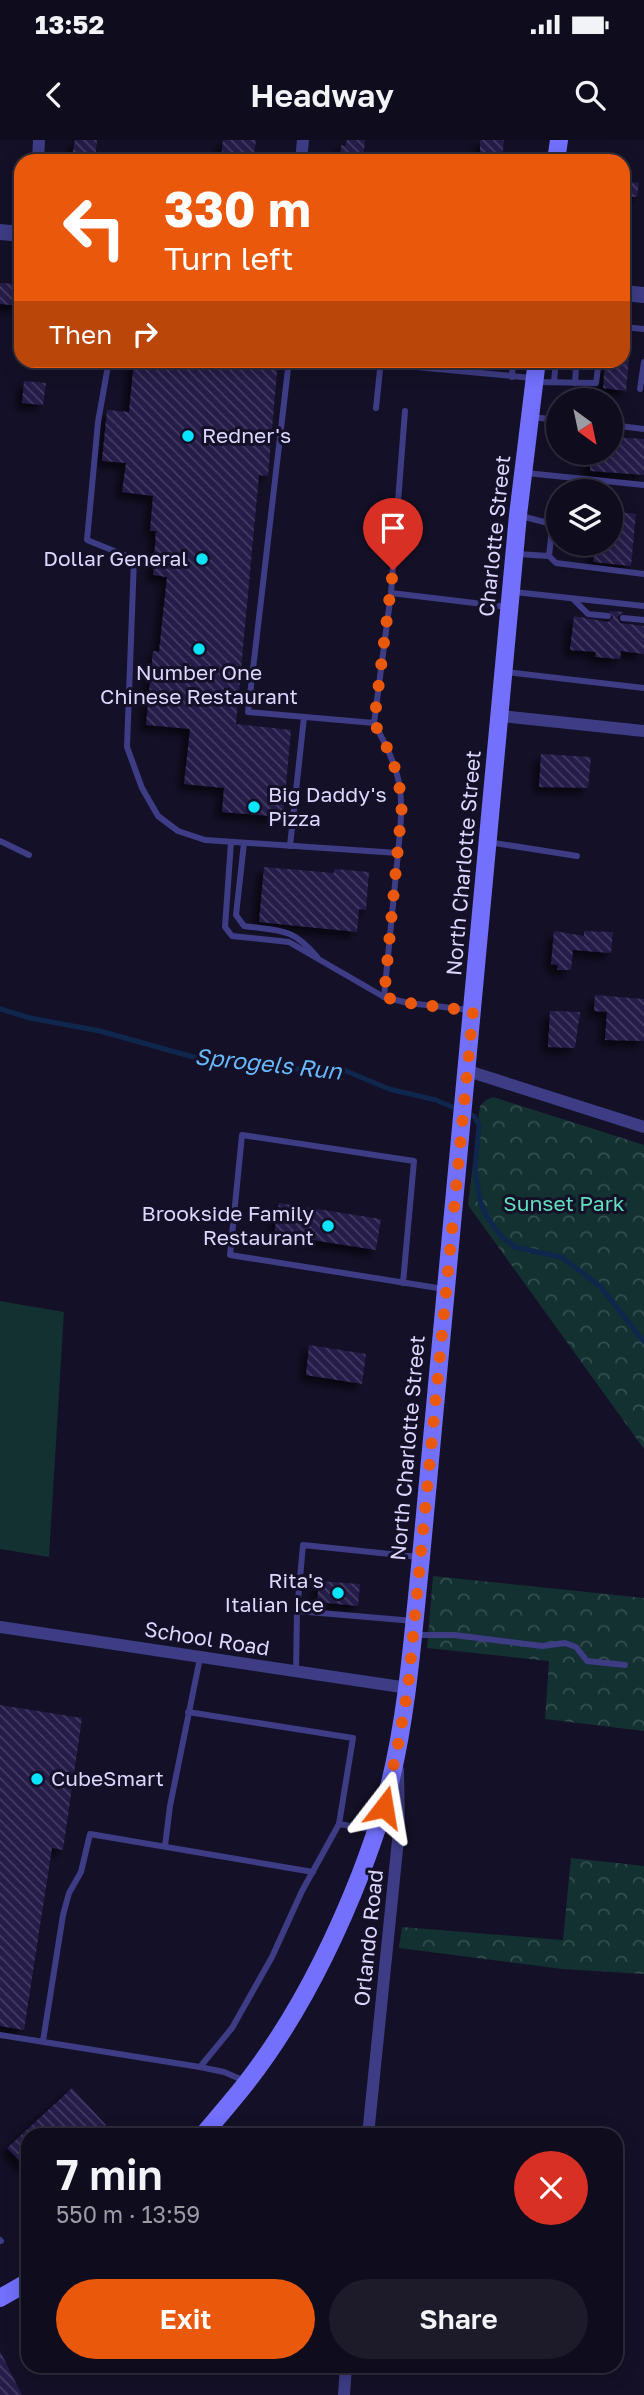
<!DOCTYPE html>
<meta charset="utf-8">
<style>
body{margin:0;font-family:"Golos Text",sans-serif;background:#1d1a2a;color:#f1f3f6;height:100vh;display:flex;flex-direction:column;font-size:26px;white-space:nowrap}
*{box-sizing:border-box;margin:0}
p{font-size:23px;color:#9b9ba4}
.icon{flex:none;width:38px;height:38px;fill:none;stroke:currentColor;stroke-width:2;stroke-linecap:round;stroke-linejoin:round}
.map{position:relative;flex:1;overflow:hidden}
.panel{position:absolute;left:21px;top:1988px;width:602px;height:245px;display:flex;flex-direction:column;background:#0f0c1d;border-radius:21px;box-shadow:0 4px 18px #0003,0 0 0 2px #2f2c3b}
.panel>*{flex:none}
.banner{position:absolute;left:14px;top:14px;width:616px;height:214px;border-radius:21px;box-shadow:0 4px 18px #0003,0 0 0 2px #2f2c3b;background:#ea580c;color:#fff;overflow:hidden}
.needle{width:46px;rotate:147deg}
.buttons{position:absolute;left:546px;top:248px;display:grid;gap:14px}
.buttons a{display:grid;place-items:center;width:77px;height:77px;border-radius:50%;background:#0f0c1d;box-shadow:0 4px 18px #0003,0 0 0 2px #2f2c3b;font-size:35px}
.pin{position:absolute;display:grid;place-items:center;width:60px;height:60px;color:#fff;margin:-72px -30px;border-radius:50% 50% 50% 0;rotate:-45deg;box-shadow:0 0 7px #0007}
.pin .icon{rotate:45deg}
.me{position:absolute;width:77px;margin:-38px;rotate:14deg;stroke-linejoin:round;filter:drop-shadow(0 0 5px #0008)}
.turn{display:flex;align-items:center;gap:24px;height:147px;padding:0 35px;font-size:32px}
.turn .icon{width:91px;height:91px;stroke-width:2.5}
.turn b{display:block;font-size:49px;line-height:60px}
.then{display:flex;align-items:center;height:66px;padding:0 35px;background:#0003;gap:14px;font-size:26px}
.round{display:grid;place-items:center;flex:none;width:74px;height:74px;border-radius:37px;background:#1d1a2a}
.overview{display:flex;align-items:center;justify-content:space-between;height:119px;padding:0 35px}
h1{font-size:42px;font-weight:600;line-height:52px}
.primary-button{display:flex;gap:14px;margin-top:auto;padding:14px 35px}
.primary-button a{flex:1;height:80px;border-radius:42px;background:#ea580c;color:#fff;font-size:28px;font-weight:600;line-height:80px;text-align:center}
.primary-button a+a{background:#1d1a2a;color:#f1f3f6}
.status{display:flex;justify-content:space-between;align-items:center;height:49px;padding:0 35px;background:#0f0c1d;direction:ltr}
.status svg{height:19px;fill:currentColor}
header{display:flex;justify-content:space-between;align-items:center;height:91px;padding:0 35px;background:#0f0c1d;font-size:32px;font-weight:600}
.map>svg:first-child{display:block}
.park{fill:url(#park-crowns)}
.pitch{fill:#133130}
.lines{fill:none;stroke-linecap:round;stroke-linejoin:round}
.stream{stroke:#0f274c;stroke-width:5}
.building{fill:url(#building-back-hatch);filter:url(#shadow)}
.service{stroke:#3e3c85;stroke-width:6}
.minor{stroke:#3e3c85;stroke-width:12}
.tertiary{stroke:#3e3c85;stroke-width:16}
.secondary{stroke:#7270fc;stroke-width:18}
.route{stroke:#ea580c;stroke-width:12;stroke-dasharray:0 21.6}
.poi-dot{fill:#07e4fb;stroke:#141027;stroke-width:2.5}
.labels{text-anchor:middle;stroke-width:6;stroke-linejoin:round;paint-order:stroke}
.poi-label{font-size:21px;fill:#dbd7fe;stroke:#141027;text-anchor:start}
.street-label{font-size:21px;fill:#dbd7fe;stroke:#141027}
.park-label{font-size:21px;fill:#63debe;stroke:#141027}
.water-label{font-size:23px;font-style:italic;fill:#67b9fc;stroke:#141027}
</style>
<div class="status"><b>13:52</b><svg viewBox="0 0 49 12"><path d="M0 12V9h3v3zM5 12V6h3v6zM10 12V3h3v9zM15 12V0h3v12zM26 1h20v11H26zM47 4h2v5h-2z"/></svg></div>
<header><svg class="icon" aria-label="back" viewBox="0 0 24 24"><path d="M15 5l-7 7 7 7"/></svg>Headway<svg class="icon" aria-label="search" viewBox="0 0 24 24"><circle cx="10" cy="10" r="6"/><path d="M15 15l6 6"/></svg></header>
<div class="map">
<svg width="644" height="2255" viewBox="0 0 644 2255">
<defs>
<pattern id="park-crowns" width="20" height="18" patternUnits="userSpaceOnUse" patternTransform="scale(1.75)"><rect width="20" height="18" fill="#133130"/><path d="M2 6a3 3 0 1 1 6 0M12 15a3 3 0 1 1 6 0" fill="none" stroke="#354e4f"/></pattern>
<pattern id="building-back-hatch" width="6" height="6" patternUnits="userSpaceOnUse" patternTransform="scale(1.75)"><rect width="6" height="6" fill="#251c48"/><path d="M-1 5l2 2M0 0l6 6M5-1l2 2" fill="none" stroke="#443c63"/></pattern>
<filter id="shadow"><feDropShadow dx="-6" dy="6" stdDeviation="3.5" flood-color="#0009"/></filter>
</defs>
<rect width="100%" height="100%" fill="#141027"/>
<g class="park">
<polygon points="493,957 644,1005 644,1309 468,1065 480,966 486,960"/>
<polygon points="433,1436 644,1458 644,1591 545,1579 549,1521 427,1508"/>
<polygon points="571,1718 644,1726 644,1834 562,1829 399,1808 402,1787 563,1800"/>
</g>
<polygon class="pitch" points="0,1161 64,1172 49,1417 0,1409"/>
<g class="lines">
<polyline class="stream" points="0,869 30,878 100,891 204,920 290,929 339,928 389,949 436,960 474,976 479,985 475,1029 480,1061 487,1077 501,1096 515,1107 561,1117 600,1146 644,1202"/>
</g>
<g class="building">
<polygon points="75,0 97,0 95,21 76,21 77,16 72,16"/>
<polygon points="223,0 256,0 253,21 221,21"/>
<polygon points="347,0 365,0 363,21 340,21 341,5 345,6"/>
<polygon points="480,0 504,0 502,21 480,21"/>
<polygon points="623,41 639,43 637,57 623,57"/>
<polygon points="0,143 21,144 21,166 0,164"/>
<polygon points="134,220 278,220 268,336 259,335 236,584 291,590 283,677 222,672 224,648 184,644 190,589 146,585 153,511 159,512 167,437 153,435 156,391 150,391 153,356 122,352 126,323 102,321 107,270 129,272"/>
<polygon points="605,220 629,220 626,251 603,248"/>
<polygon points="24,241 46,243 43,265 22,263"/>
<polygon points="611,297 644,299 644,335 590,331 591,313 611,313"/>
<polygon points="611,371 636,374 631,426 593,422 595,404 611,404"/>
<polygon points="609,471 624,472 617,477 620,483 644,486 644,514 621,511 620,519 595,517 596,512 570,510 574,476 608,482 613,477"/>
<polygon points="541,614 591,617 588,648 539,647"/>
<polygon points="264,727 334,733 334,729 369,732 366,770 359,769 357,792 259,782"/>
<polygon points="554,791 584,796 584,791 613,792 611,813 573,810 571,830 557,830 558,825 551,824"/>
<polygon points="595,855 644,859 644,901 605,900 607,872 594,871"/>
<polygon points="550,871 580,872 575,908 548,907"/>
<polygon points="279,1063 381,1079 376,1110 274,1094"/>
<polygon points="309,1205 366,1214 362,1244 306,1235"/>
<polygon points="319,1441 360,1444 358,1466 317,1462"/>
<polygon points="0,1565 82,1578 63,1710 52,1708 24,1890 0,1886"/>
<polygon points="72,1948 106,1985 95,1995 28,1995 28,2030 7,2008"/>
<polygon points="0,2211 22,2255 0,2255"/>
</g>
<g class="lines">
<g class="service">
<polyline points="623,187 644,189"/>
<polyline points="109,220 98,282 87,400 134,419 127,607 142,648 158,676 178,691 205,700 398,713 384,857 408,863 470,870"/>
<polyline points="289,220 248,572 374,583 391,453"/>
<polyline points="417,220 416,227 533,238"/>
<polyline points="512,237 513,220"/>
<polyline points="537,242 596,243 599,220"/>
<polyline points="554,242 556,220"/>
<polyline points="575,243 576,227"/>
<polyline points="640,249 644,222"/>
<polyline points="376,268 381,220"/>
<polyline points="405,271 391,453 508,467"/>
<polyline points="532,277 558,280"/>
<polyline points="611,285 644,289"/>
<polyline points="526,333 644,345"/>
<polyline points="517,414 549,416 552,389 548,383 521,376"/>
<polyline points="549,416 556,423 644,434"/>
<polyline points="514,452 644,466"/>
<polyline points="573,459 588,474 608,476"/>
<polyline points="623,478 644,480"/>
<polyline points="506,532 644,548"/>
<path d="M374,583C404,636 404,654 398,713"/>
<polyline points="0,701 29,715"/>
<polyline points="231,702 225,787 232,796 289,802 384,857"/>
<polyline points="488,702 577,716"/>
<path d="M244,703L236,775L244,786C280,791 292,787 317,817"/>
<polyline points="290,706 304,577"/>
<polyline points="403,1143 414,1021 242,995 230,1115 444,1149"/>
<polyline points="297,1471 414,1481"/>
<polyline points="415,1495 454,1495 542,1506 565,1503 576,1507 587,1521 625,1525"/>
<polyline points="296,1532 297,1471 303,1405 419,1417"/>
<polyline points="188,1572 353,1598 339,1684 374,1690"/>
<polyline points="165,1706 170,1666 200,1518"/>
<polyline points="0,1895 200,1927 224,1932 245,1941"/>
<polyline points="43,1901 63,1775 69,1753 81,1732 90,1694 313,1732"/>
<polyline points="200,1927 232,1888 272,1817 302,1751 339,1684"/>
<polyline points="0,2100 1,2101"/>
</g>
<g class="minor">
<polyline points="38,21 39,0"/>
<polyline points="301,21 303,0"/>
<polyline points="500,576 644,591"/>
<polyline points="468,931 644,987"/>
<polyline points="0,1487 408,1548"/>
<polyline points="368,1995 399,1690 398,1630"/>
<polyline points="344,2255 346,2226"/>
</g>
<g class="tertiary">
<polyline points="0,92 21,94"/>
<polyline points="623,153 644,155"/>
</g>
<g class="secondary">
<polyline points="556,21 559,0"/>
<path d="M203,1995C218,1977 233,1960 247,1942C296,1879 332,1807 361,1733C372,1704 383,1674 390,1643C408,1569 413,1493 421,1417L518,375L537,220"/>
<polyline points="0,2158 28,2142"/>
</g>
</g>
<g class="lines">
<path class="route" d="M384,1667L398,1605L408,1548L473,871L408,863L384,857L402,665C398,630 391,613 374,583L393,430"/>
</g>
<g class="poi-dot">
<circle cx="188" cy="296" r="7"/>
<circle cx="202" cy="419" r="7"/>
<circle cx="199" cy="509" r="7"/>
<circle cx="254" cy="667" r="7"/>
<circle cx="328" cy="1086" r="7"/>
<circle cx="338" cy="1453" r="7"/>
<circle cx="37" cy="1639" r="7"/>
</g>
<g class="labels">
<g class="poi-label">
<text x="202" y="303">Redner's</text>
<text x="188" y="426" text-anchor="end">Dollar General</text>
<text x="199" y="540" text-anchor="middle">Number One<tspan x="199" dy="24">Chinese Restaurant</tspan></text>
<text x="268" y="662">Big Daddy's<tspan x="268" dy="24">Pizza</tspan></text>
<text x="314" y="1081" text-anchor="end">Brookside Family<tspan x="314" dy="24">Restaurant</tspan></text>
<text x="324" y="1448" text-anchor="end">Rita's<tspan x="324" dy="24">Italian Ice</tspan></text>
<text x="51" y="1646">CubeSmart</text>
</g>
<g class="street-label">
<text transform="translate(495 396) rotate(-84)" y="7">Charlotte Street</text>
<text transform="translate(464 723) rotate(-85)" y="7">North Charlotte Street</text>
<text transform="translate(408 1308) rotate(-85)" y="7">North Charlotte Street</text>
<text transform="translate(207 1499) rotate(9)" y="7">School Road</text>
<text transform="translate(369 1798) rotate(-84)" y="7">Orlando Road</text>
</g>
<g class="park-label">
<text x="564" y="1071">Sunset Park</text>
</g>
<g class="water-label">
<text transform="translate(268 924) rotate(6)" y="8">Sprogels Run</text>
</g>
</g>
</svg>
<div class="buttons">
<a><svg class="needle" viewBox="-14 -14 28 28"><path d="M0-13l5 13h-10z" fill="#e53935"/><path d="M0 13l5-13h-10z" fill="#9b9ba4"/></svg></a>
<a><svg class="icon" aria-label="layers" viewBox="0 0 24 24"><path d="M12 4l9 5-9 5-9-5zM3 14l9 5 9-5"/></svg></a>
</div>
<div class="pin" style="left:393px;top:430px;background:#d93025"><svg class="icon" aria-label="arrive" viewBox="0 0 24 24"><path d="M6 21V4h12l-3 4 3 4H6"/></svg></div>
<svg class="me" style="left:384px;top:1667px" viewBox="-20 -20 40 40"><path d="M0-17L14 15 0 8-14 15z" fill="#ea580c" stroke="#fff" stroke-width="4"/></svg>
<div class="banner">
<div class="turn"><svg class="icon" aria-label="left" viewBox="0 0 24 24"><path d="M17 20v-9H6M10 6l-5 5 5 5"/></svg><div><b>330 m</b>Turn left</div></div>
<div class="then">Then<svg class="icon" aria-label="right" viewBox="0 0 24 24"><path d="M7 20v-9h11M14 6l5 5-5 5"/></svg></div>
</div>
<section class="panel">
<div class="overview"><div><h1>7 min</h1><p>550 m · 13:59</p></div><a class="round" style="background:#d93025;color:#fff"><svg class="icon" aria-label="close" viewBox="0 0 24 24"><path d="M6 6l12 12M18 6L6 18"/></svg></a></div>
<div class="primary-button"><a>Exit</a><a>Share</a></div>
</section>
</div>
